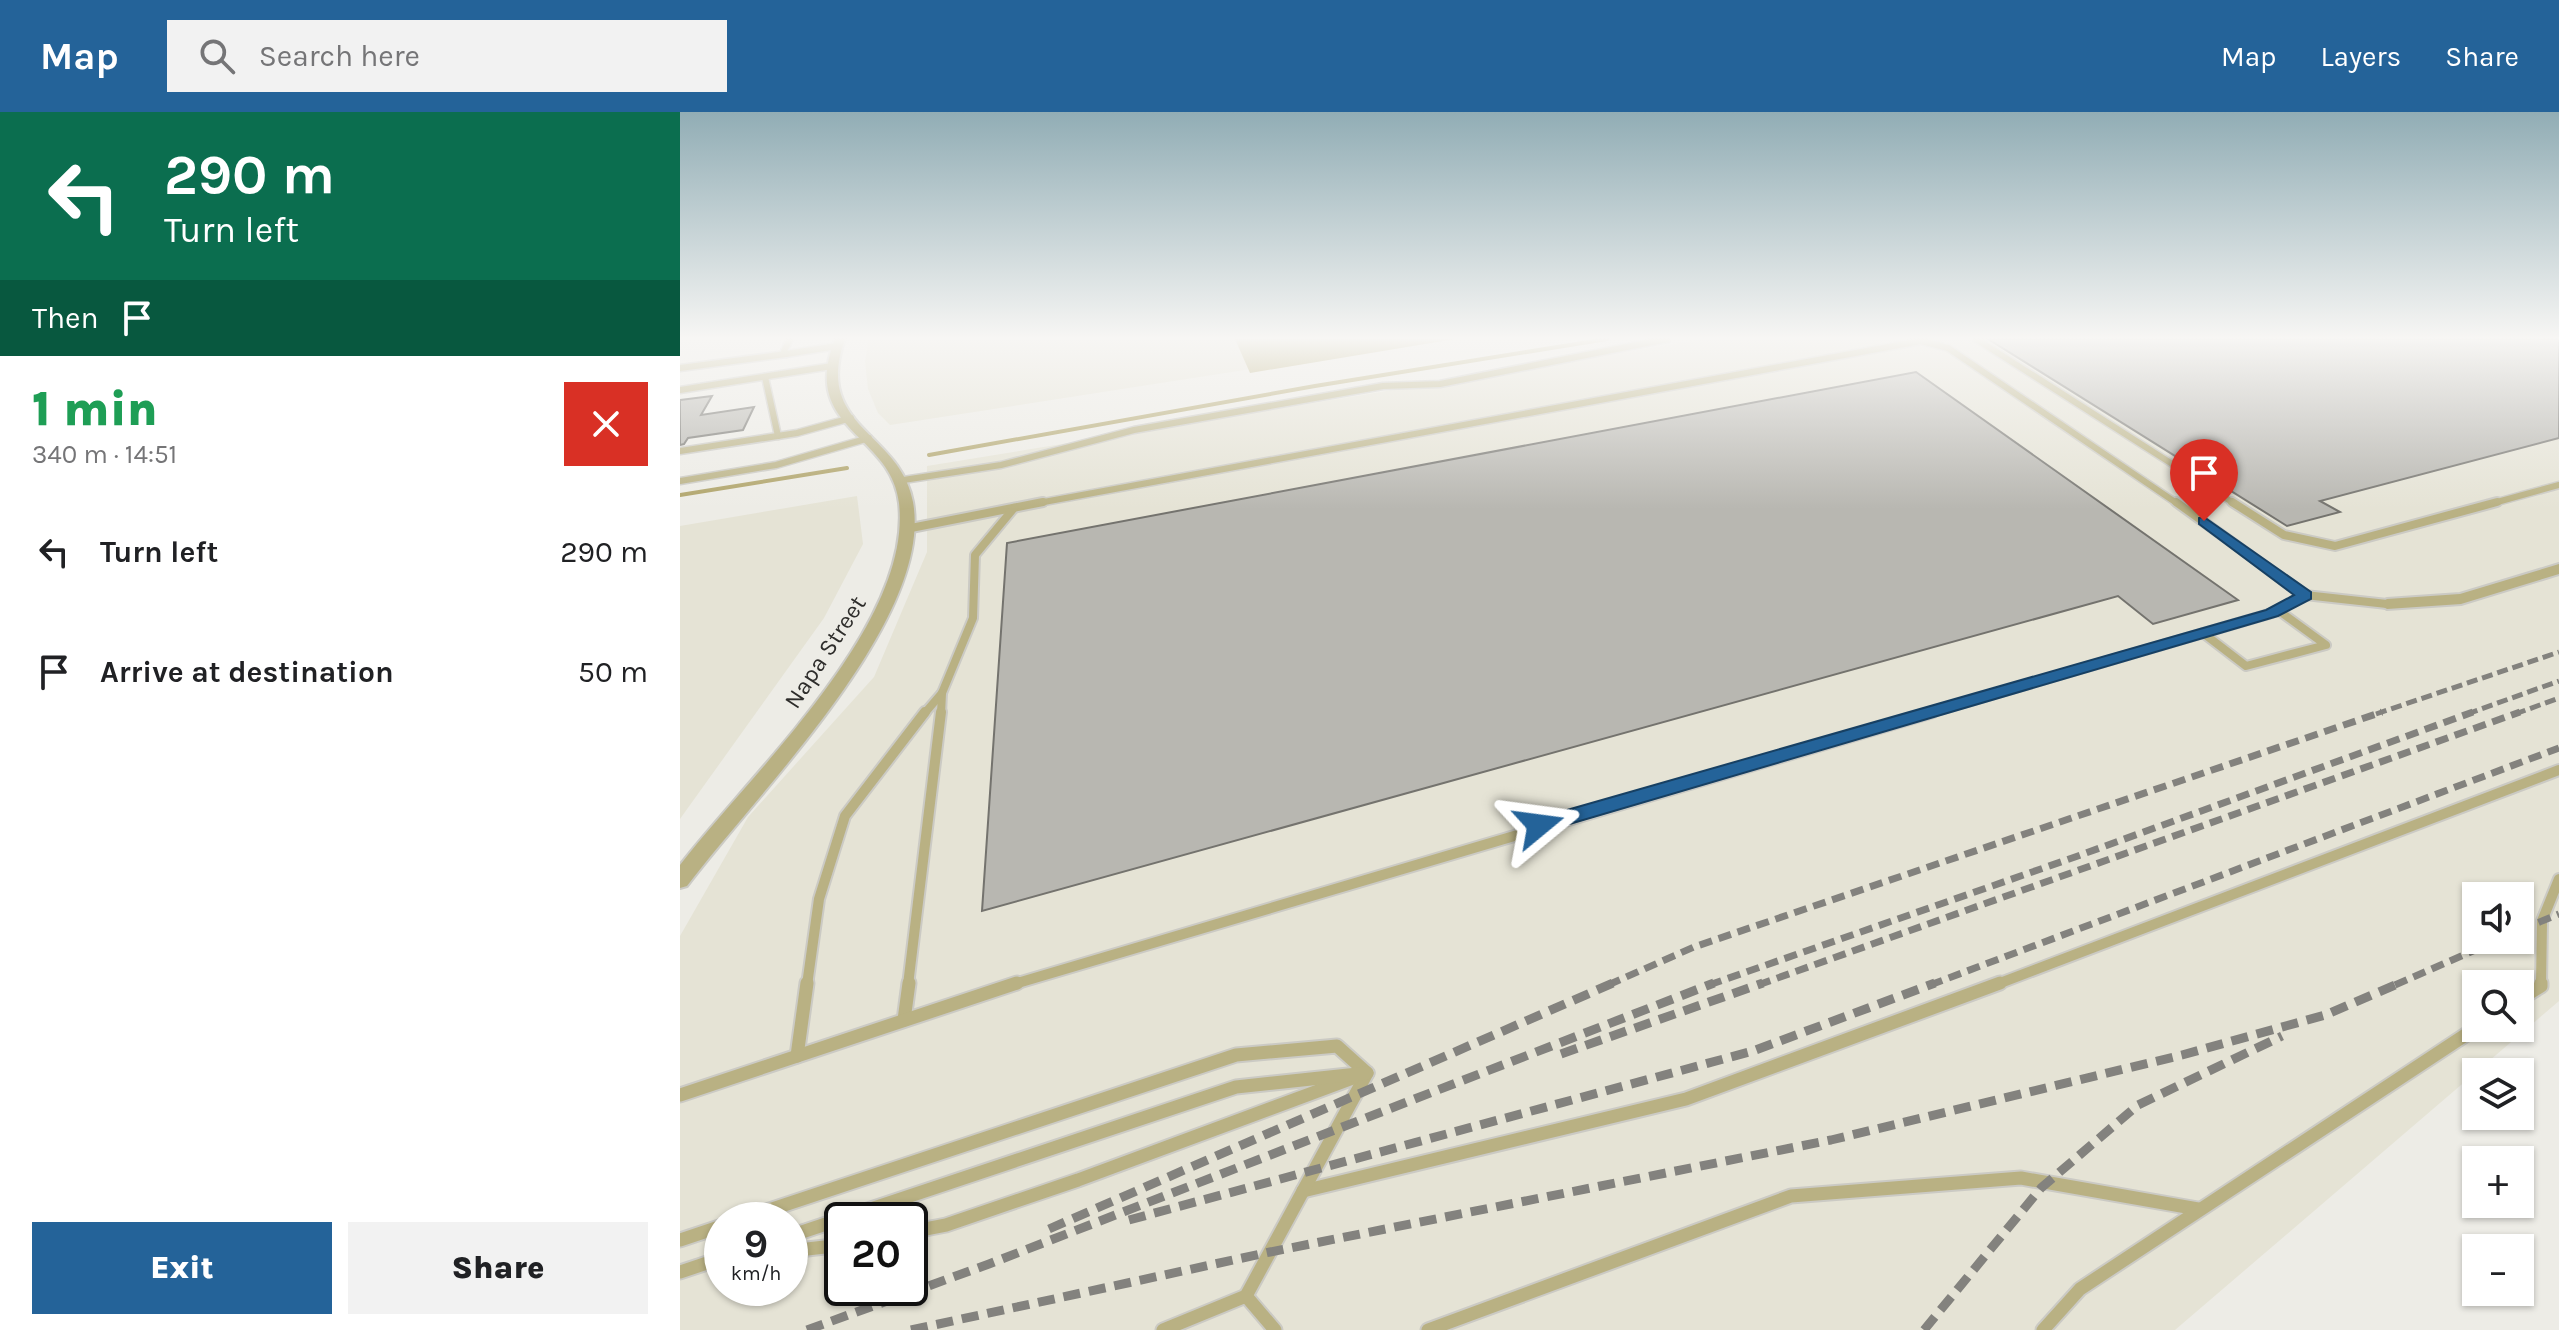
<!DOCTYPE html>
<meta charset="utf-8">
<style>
body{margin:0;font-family:Karla,sans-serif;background:#f2f2f2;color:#202124;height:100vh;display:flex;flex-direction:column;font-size:30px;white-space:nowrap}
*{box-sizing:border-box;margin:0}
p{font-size:26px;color:#757577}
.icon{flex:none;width:44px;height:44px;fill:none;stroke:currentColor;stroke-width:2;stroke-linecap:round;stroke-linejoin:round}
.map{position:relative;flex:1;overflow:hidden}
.details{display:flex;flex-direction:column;background:#fff;width:680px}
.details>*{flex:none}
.banner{background:#0b6e4f;color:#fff;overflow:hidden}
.buttons{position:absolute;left:1782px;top:770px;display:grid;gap:16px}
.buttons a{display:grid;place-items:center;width:72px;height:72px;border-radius:0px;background:#fff;box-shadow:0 2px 6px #0004;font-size:40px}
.speed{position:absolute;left:24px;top:1090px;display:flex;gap:16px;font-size:40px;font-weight:700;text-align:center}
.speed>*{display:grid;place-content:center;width:104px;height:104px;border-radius:50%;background:#fff;box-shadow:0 2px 6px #0004;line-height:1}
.speed small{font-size:20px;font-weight:400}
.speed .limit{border:4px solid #111;border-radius:12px;background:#fff;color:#111}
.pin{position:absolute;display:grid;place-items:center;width:68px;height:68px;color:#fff;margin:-82px -34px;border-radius:50% 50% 50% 0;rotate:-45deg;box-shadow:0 0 8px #0007}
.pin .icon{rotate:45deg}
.me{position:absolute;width:88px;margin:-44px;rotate:74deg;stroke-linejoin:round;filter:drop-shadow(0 0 6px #0008)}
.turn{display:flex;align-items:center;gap:28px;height:168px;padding:0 32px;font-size:36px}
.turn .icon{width:104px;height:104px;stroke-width:2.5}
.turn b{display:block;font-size:56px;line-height:68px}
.then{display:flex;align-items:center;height:76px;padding:0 32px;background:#0003;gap:16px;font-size:30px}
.round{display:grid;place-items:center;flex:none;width:84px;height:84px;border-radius:0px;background:#f2f2f2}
.headline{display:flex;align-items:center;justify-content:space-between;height:136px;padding:0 32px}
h1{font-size:48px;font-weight:800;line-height:60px;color:#1e9e55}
.button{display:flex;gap:16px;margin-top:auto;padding:16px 32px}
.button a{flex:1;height:92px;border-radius:0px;background:#246399;color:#fff;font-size:32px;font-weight:800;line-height:92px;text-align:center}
.button a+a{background:#f2f2f2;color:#202124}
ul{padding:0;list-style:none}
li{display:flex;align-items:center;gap:24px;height:120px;padding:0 32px}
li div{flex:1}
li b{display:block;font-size:30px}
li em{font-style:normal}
header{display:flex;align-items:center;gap:48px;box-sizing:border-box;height:112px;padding:0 40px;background:#246399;color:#fff}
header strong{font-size:38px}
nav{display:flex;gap:44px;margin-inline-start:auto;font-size:28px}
.search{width:560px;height:72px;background:#f2f2f2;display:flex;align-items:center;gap:20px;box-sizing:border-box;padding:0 28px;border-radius:0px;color:#757577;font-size:30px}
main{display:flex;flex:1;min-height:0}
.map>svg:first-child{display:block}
.built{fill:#e5e3d5;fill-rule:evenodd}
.water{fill:#afa368}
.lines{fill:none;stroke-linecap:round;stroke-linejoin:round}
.stream{stroke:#afa368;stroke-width:4}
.building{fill:#b8b7b1;stroke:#74736e;stroke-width:2}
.lane-far3-casing{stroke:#cbcac4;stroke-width:9}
.lane-far2-casing{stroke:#cbcac4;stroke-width:12}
.lane-far1-casing{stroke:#cbcac4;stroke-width:14}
.lane-casing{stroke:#cbcac4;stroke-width:17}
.street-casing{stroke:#cbcac4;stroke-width:4}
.lane-far3{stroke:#b9b183;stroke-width:6}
.lane-far2{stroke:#b9b183;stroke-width:8}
.lane-far1{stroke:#b9b183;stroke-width:10}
.lane{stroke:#b9b183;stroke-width:13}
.street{fill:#b9b183;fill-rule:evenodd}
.rail-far2{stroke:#83827e;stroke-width:5;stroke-dasharray:11 5;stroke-linecap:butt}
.rail-far1{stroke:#83827e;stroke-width:7;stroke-dasharray:13 7;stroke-linecap:butt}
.rail{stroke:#83827e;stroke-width:9;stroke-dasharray:17 9;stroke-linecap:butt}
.route{fill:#246399;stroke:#174063;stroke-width:2}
.labels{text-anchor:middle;stroke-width:7;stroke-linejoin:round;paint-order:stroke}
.street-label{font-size:24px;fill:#2e2d2b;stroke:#edece6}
</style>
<header>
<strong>Map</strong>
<div class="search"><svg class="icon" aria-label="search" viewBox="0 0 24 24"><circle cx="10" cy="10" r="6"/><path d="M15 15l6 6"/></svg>Search here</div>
<nav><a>Map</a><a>Layers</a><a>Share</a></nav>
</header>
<main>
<section class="details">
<div class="banner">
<div class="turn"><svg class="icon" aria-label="left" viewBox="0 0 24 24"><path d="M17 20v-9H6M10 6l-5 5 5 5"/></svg><div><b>290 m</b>Turn left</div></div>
<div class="then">Then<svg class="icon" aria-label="arrive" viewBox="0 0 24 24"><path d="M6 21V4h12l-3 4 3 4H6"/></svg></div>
</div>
<div class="headline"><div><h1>1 min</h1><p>340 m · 14:51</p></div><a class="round" style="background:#d93025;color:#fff"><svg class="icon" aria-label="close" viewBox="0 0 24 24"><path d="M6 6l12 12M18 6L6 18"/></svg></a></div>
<ul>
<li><svg class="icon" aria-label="left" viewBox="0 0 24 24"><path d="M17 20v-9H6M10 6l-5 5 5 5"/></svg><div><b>Turn left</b></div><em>290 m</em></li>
<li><svg class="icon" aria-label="arrive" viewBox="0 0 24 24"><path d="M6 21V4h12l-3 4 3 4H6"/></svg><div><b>Arrive at destination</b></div><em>50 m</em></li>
</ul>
<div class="button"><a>Exit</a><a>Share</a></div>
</section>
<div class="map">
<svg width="1879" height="1218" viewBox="0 0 1879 1218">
<rect width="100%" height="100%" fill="#edece6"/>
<g class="built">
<polygon points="189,227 764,227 210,313 198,301 188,277 185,249"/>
<path d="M1025,227H1879V889L1495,1218H0V824L68,705L194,565L247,440V354ZM1796,784H1840V828H1796ZM1796,872H1840V916H1796ZM42,1108H110V1176H42ZM162,1108H230V1176H162Z"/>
<polygon points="177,384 183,432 144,506 0,707 0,414"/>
</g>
<polygon class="water" points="555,227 775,227 570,261"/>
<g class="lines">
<g class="stream">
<polyline points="249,343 635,274 927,227"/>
<polyline points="0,383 167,356"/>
</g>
</g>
<g class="building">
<polygon points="1308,227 1879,227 1879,326 1640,389 1660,400 1607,414"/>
<polygon points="1236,260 1558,488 1473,512 1438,484 302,799 327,431"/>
<polygon points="32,284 21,303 74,295 63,318 8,326 4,332 0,333 0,288"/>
</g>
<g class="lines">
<g class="lane-far3-casing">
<g id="lane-far3">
<polyline points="110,227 104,239 106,242 157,234"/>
<polyline points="1296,227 1555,392"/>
<polyline points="0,256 106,242"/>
<polyline points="85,265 98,324"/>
<polyline points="0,278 152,254"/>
<polyline points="0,339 117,321 171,306"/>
<polyline points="0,369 96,353 189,326"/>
<polyline points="217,369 321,353 454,318 703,274 760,272 987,227"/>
<polyline points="353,392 1241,229 1268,236 1498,392"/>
<polyline points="1810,392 1879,373"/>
</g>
</g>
<g class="lane-far2-casing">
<g id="lane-far2">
<polyline points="1496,390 1625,483 1707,492"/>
<polyline points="1552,390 1604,423 1655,434 1817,390"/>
<polyline points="226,417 363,390"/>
<polyline points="1523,521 1566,554 1646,533 1598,498"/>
<polyline points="244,602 262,581 293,506 295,443 334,396"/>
<polyline points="261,602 262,581"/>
<polyline points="1246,602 1592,501 1625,483"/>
</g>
</g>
<g class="lane-far1-casing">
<g id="lane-far1">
<polyline points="127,873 139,787 165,704 245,600"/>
<polyline points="228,873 261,600"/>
<polyline points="331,873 1253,600"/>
<polyline points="1315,873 1879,658"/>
<polyline points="1861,873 1862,809 1879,767"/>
</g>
</g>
<g class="lane-casing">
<g id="lane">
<polyline points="1840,887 1861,874 1861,871"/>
<polyline points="224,908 229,871"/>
<polyline points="117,944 127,871"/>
<polyline points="0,983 337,871"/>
<polyline points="623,1079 1006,987 1320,871"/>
<polyline points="59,1108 556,943 657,934 687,961 566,1184"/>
<polyline points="230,1120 266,1113 398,1068 673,966"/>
<polyline points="110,1124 556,975 687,961"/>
<polyline points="0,1128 42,1114"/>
<polyline points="110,1139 162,1133"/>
<polyline points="0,1160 42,1146"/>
<polyline points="483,1218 566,1184 595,1218"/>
<polyline points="748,1218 1111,1084 1341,1066 1518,1097"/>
<polyline points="1363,1218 1400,1177 1796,916"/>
</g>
</g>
<g class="street-casing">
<g id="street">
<path d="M155,227H165C133,316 220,319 233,390C254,508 75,683 7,774L0,776V753C70,662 233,513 219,391C211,321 119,318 155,227Z"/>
<polygon points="1879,452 1879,462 1781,492 1707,497 1699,492 1707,487 1780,482"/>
</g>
</g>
<use href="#lane-far3" class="lane-far3"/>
<use href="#lane-far2" class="lane-far2"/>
<use href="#lane-far1" class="lane-far1"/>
<use href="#lane" class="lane"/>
<use href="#street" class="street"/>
<g class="rail-far2">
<polyline points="1696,602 1879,540"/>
<polyline points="1787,602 1879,569"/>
<polyline points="1835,602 1879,586"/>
</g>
<g class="rail-far1">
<polyline points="1840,818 1879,802"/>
<polyline points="928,873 1014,835 1702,600"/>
<polyline points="1029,873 1395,745 1793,600"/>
<polyline points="1078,873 1840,600"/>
<polyline points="1250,873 1879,636"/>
<polyline points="1715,873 1818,828"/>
</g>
<g class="rail">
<polyline points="881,942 1083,871"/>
<polyline points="449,1108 1073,939 1255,871"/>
<polyline points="369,1117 933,871"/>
<polyline points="127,1218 309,1152 1034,871"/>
<polyline points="231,1218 590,1140 1151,1028 1502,943 1645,903 1720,871"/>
<polyline points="1244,1218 1361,1076 1458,993 1602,924"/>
</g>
</g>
<linearGradient id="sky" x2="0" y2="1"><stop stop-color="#91adb5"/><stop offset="0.57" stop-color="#f7f6f4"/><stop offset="1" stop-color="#f7f6f4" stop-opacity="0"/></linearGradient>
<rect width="1879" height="397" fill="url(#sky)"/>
<polygon class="route" points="1524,405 1631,480 1631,487 1598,504 859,721 851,719 849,713 851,708 859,706 1586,498 1614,483 1519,412 1519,406"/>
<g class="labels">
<g class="street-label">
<text transform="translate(145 540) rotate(-57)" y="8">Napa Street</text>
</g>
</g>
</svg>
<div class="buttons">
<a><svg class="icon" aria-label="sound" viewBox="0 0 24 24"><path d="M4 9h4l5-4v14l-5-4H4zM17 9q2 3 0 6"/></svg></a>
<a><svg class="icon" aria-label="search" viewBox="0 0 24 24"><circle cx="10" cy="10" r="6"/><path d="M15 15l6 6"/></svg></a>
<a><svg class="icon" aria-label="layers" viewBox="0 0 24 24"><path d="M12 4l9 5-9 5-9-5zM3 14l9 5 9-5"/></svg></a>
<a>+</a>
<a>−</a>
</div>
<div class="speed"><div>9<small>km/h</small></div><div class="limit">20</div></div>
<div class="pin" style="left:1524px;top:409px;background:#d93025"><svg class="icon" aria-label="arrive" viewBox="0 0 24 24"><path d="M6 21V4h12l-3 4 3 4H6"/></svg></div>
<svg class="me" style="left:859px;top:713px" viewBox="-20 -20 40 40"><path d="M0-17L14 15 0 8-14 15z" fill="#246399" stroke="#fff" stroke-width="4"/></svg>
</div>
</main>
